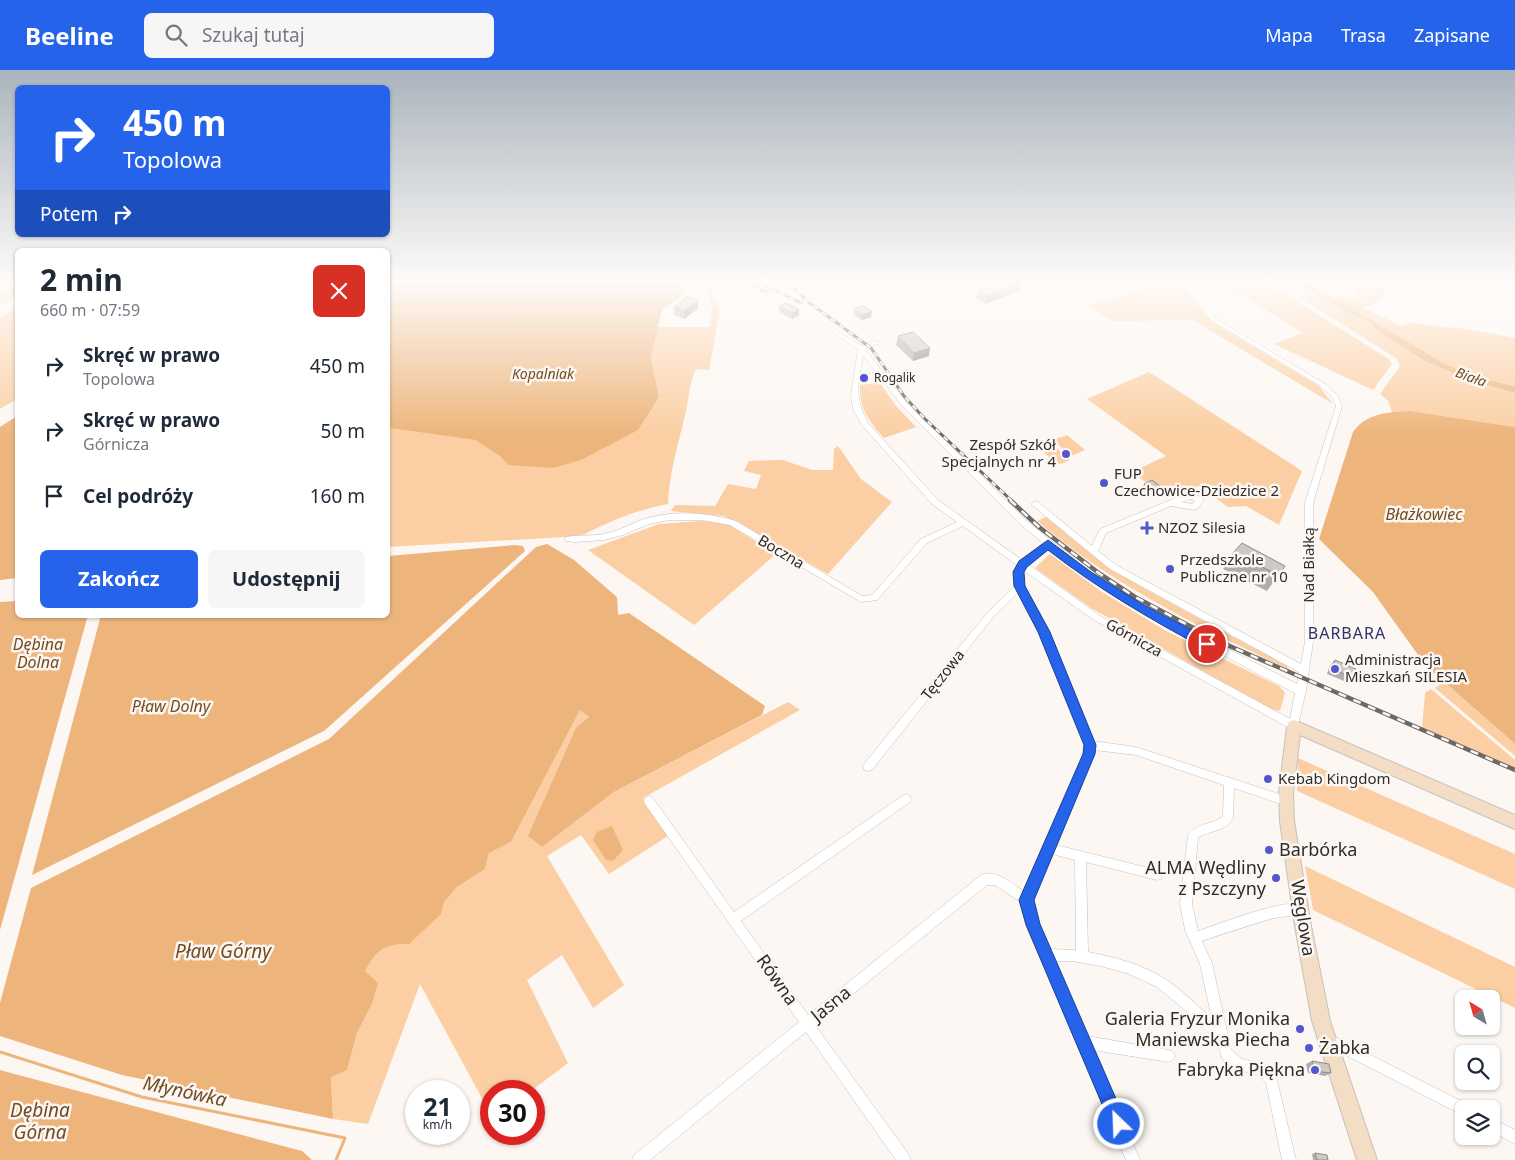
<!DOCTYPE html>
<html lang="pl">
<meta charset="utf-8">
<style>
body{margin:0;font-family:"Noto Sans",sans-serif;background:#f6f6f7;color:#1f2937;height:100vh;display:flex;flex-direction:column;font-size:19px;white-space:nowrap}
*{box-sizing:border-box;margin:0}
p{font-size:16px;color:#747a83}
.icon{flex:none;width:28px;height:28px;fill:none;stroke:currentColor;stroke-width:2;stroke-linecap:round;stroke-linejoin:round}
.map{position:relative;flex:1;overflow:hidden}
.sheet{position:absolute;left:15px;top:178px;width:375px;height:370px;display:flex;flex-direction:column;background:#fff;border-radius:8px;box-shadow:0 1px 4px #0004}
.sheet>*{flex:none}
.hud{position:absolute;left:15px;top:15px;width:375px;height:152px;border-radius:8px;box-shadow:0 1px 4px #0004;background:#2563eb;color:#fff;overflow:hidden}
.needle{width:32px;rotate:323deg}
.tools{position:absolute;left:1455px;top:920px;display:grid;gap:10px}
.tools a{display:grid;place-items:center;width:45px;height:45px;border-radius:8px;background:#fff;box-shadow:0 1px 4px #0004;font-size:25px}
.speed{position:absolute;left:405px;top:1010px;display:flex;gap:10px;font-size:25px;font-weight:700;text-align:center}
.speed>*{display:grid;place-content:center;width:65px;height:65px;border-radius:50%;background:#fff;box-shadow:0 1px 4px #0004;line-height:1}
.speed small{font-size:12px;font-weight:400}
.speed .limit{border:8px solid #d22;background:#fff;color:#111}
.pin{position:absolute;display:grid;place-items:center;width:42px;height:42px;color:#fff;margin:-21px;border:2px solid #fff;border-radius:50%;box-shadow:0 1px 5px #0007}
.me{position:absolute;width:55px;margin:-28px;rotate:336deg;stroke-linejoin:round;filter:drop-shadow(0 0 4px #0008)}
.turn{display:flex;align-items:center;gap:18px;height:105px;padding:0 25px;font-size:22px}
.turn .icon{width:65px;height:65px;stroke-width:2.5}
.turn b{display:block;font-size:35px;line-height:42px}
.then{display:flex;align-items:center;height:48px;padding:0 25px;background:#0003;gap:10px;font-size:19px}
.round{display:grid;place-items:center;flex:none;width:52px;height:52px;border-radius:8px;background:#f6f6f7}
.overview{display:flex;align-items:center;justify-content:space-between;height:85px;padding:0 25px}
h1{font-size:30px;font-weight:700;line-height:38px}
.action{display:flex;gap:10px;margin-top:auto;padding:10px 25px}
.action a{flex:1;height:58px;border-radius:8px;background:#2563eb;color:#fff;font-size:20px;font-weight:700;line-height:58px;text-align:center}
.action a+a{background:#f6f6f7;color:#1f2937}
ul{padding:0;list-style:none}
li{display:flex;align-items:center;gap:15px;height:65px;padding:0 25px}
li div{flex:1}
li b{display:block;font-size:19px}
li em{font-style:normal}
header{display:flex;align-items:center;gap:30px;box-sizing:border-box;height:70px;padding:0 25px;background:#2563eb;color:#fff}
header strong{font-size:24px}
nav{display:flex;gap:28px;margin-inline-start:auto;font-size:18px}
.search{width:350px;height:45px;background:#f6f6f7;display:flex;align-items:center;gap:12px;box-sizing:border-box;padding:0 18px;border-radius:8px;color:#747a83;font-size:19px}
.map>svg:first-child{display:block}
.green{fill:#fbcfa3}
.water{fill:#edb57c}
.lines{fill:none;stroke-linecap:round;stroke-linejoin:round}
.stream-far1{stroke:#edb57c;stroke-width:2}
.stream{stroke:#edb57c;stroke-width:3}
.street-casing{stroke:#c6c1bc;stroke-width:1}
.secondary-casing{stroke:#c6c1bc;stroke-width:2}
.street{fill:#fff;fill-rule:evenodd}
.secondary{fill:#f3ddc4;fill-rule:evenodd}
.rail-far1-casing{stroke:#6c6966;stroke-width:3}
.rail-casing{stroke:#6c6966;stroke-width:4.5}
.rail-far1{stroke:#fcf7f2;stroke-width:2;stroke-dasharray:5.5;stroke-linecap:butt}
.rail{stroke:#fcf7f2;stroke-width:2.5;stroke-dasharray:8;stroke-linecap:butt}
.wall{fill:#b1ada9}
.shaded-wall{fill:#908d89}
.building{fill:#cec9c4;stroke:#908d89}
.route{fill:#2563eb;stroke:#184099}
.poi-dot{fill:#5157ce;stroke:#fcf7f2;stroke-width:2}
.labels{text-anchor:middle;stroke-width:5;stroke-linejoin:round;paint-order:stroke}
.far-poi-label{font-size:12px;fill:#2f2d2b;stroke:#fcf7f2;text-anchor:start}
.far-water-label{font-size:14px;font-style:italic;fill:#724c23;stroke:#fcf7f2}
.poi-label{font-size:15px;fill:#2f2d2b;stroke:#fcf7f2;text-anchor:start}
.street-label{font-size:15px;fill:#2f2d2b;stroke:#fcf7f2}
.water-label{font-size:16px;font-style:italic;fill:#724c23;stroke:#fcf7f2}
.neighbourhood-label{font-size:16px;letter-spacing:1px;fill:#2c316b;stroke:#fcf7f2}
.near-poi-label{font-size:18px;fill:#2f2d2b;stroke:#fcf7f2;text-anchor:end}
.near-street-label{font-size:18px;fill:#2f2d2b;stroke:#fcf7f2}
.near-water-label{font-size:19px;font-style:italic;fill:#724c23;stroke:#fcf7f2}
</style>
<header>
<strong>Beeline</strong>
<div class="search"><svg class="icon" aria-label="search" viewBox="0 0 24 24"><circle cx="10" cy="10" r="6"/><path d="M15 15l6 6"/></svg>Szukaj tutaj</div>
<nav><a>Mapa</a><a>Trasa</a><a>Zapisane</a></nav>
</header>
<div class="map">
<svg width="1515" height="1090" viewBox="0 0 1515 1090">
<rect width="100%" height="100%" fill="#fcf7f2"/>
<g class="green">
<polygon points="17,213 17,226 0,236 0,223"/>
<polygon points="1161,213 1182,213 1211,251 1319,316 1333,334 1193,250 1113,251 1089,236"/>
<polygon points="1222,213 1267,213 1389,289 1392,294 1373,320 1274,274 1303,263"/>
<polygon points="1356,213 1393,213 1377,233 1363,238 1402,256 1409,253 1466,259 1515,268 1515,316 1478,308 1445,294 1331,226 1356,228"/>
<path d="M711,217L720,239L709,300L696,299C689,313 689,330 685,345C678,375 669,403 668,434C636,440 610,451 581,466L388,477V358L475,370L501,387L659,327L651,287L657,257H709L712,238L707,221Z"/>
<polygon points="1316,224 1351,245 1368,251 1381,263 1427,292 1466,309 1515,323 1515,357 1410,341 1392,342 1388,331 1380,324 1400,296 1396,288 1301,228"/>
<polygon points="17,237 17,329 0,339 0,248"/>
<polygon points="1149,302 1302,401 1279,455 1246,436 1228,437 1198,416 1172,428 1162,424 1132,402 1166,386 1087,329"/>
<path d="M880,313L897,337L916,357L884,368C869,352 859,338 860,315Z"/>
<polygon points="1067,365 1085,380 1071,386 1053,370"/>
<polygon points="1051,373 1070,390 1058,395 1039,378"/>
<polygon points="838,376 861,409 892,432 828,504 724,446 671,441 675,435 715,436 728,414 756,419 761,405 744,401 749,391 783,390 812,400 833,400 834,379"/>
<path d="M1046,447L1090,483L1138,515L1265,584L1267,581L1284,593L1290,600C1198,556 1115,517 1037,451Z"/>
<polygon points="702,451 726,453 776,484 694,555 588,480 659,454"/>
<polygon points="1050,484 1102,522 1166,561 1279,616 1285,623 1280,641 1268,638 1091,538 1035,498"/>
<polygon points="1444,612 1515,674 1515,686 1435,618"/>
<polygon points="1431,619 1515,690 1515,698 1422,658 1425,623"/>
<polygon points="788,632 800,640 643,728 668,766 609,804 581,765 547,786 624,915 593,938 562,885 527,910 568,993 531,1021 491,1021 491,1045 420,914 368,1054 333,1049 331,1006 347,1000 357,963 372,934 364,901 373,885 392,873 443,832 457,817 485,799 489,783 511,772 580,640 589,647 542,777 614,722"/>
<polygon points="1298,688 1515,784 1515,819 1297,721"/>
<polygon points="1305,796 1515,897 1515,938 1313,840"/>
</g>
<g class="water">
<polygon points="388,213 677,213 682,215 685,224 662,240 651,287 659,327 638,360 581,390 553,398 508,395 501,387 475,370 388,358"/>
<polygon points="1296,213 1306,213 1331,226 1445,294 1478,308 1515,316 1515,323 1466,309 1427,292 1380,263 1368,251 1351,245"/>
<path d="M1410,341L1515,357V674L1426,596L1373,522L1319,469L1353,362C1366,343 1389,342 1410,341Z"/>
<polygon points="17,346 17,508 0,510 0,357"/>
<path d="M547,474L574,490L617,527L618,545L629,543L765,636L762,645L614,722L542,777L528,766L576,658L589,647L580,640L511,772L489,783L485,799L457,817L444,832L441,844L409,874C385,873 376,880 365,901L378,913L372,934L357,963L347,1000L331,1007L333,1049L122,1005L0,966V933L31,818L329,669L536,477Z"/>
<polygon points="515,475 523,476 525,481 324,661 32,805 101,545 388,545 388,486"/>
<polygon points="17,531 18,545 88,545 0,860 0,532"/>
<polygon points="612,756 623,780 613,791 606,790 593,770 597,762"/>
<polygon points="0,1000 302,1081 312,1090 0,1090"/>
</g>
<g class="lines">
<polyline class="stream-far1" points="1372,233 1388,213"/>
<polyline class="stream" points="0,982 142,1027 345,1068 336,1090"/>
<g class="street-casing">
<g id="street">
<path d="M1186,213H1192L1215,248L1325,314L1338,326L1342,336L1313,433V572L1306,621L1297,659L1294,660L1291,659L1094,550L1023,500C1019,514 1032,530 1038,542C1060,583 1076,628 1093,671L1136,677L1291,728L1292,731L1291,734L1287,736L1234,718L1233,748C1227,762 1209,760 1198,768L1192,834L1198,861C1219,854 1286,827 1305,835L1307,839L1305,843C1296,847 1284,846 1274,848C1250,855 1226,863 1202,871L1212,893L1231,980L1242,989L1266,995L1276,1006L1296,1090H1282L1266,1013L1259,1005L1235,999L1222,988L1217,971L1185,940L1157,917L1129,904L1101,896L1072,891H1054L1087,966L1169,980L1173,982L1175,986L1173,990L1169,992L1092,980L1140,1090H1126L1027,855L1022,833L995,815H987L815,955L909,1085L911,1090H896L806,962L650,1090H632L634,1085L799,952L645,734L644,731L645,728L649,726L653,728L734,842L902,726L906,724L910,726L911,729L910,732L741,851L808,945L981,805C997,799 1012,814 1025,822L1084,684L1085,675L1040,561L1019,522L994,546L872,700L868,701L864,700L863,697L864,694L988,542L1016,515L1014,502L1017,495L963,456L927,473L877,530L861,532L730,455L702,450H669L649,454L623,465L604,470L575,472L566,471L565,469L566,467C580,464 594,467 608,463C621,460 632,453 644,449C674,440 706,442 736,451L862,526L872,525L921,469L957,452L932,434L861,354L853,339L851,325L858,279L833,263L832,262L835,260L862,276L875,271H879V273L865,279L907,333L1027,451L1091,503L1141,535L1297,614L1299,602L1110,499L1031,434L1035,431L1038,432L1092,476L1100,459L1183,425C1191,423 1198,424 1204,430L1197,439L1194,440L1171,436L1106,463L1098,481L1116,495L1301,594L1305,572V433L1336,336L1333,328L1321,316L1211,250ZM863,285L903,337L1021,455L1043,473L1022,490L938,430L868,353C853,325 859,315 863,285ZM1190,429L1195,431L1192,434L1181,432ZM1049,478L1085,507L1135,539L1295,623L1290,649L1100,546L1028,494ZM1094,680L1136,685L1224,715L1223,746C1213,755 1194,753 1188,766L1180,834L1185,860L1200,894L1212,949C1197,935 1182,920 1165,909C1142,894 1114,887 1088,882L1086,792L1157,810L1161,809L1162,805L1161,801L1157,800L1056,775L1094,684ZM1052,784L1075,790L1076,880L1049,879L1039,855L1033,830Z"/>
<polygon points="1328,968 1337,968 1341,970 1469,1035 1470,1039 1464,1039 1464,1046 1336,980 1328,980 1324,978 1322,974 1324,970"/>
<polygon points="1491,1048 1515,1060 1515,1074 1491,1061"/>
</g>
</g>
<g class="secondary-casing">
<polygon id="secondary" points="1294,650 1515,745 1515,759 1300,665 1293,723 1294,751 1311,856 1330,951 1377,1090 1357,1090 1312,951 1295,856 1280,751 1279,723 1287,656 1289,652"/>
</g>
<use href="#street" class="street"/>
<use href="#secondary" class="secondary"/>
<g class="rail-far1-casing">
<g id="rail-far1">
<polyline points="745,213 766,222"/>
<polyline points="760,213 801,233"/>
<polyline points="789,213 807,231 871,278 904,326 924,348 1012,431"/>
</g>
</g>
<g class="rail-casing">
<polyline id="rail" points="1010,430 1039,457 1100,504 1135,527 1218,571 1515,700"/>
</g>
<use href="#rail-far1" class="rail-far1"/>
<use href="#rail" class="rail"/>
</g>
<g class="wall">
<polygon points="978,220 1019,221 985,234 976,228"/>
<polygon points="698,230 698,238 684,249 674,245 674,237"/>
<polygon points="779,237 799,245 792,249 779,242"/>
<polygon points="854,239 872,241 871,247 862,250 854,245"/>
<polygon points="898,266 929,286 913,291 896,275"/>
<polygon points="1144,414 1160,416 1157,422 1149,425 1141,420"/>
<polygon points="1233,483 1285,496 1267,521 1223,499"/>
<polygon points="1335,590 1354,608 1349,613 1327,604 1330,595"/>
<polygon points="1312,991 1331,1003 1325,1006 1308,1003 1306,994"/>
<polygon points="1315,1083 1328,1090 1313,1090 1312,1084"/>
</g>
<g class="shaded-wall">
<polygon points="1021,213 1019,221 985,234 987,226"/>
<polygon points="698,230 698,238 684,249 684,241"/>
<polygon points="799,239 799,245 792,249 793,243"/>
<polygon points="872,241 871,247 862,250 862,245"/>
<polygon points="930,278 929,286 913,291 914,283"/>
<polygon points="1160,416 1157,422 1149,425 1151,420"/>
</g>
<g class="building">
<polygon points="998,213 1021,213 987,226 978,220"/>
<polygon points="688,226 698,230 684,241 674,237"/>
<polygon points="785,233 799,239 793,243 779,237"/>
<polygon points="864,236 872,241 862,245 854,239"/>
<polygon points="913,262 930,278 914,283 898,266"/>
<polygon points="1152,410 1160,416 1151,420 1144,414"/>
<polygon points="1242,473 1285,496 1279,505 1233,483"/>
<polygon points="1335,590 1356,599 1354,608 1332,599"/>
<polygon points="1312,991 1329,994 1331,1003 1314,1001"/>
<polygon points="1315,1083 1327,1085 1328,1090 1317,1090"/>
</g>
<linearGradient id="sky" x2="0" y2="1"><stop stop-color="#aab4bd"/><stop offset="0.58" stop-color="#fefbf9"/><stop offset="1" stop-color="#fefbf9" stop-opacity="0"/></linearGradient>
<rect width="1515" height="365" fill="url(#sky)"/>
<path class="route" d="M1048,470L1091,502L1142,534L1211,570L1212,574L1207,578L1202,577C1148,548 1097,518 1048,480L1027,497L1024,502L1025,516L1050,562L1096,675L1095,684L1034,830L1040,854L1127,1054L1125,1060L1119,1063L1113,1060L1026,855L1019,830L1083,684L1084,675L1038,562L1014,516L1013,502L1019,491Z"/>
<g class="poi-dot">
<circle cx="864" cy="308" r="5"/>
<circle cx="1066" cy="384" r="5"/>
<circle cx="1104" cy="413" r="5"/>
<path d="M1144.5 450.5h5v5h5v5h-5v5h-5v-5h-5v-5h5z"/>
<circle cx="1170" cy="499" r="5"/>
<circle cx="1335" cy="599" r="5"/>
<circle cx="1268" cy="709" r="5"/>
<circle cx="1269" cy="780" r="5"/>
<circle cx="1276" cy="808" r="5"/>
<circle cx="1300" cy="959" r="5"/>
<circle cx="1309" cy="978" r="5"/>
<circle cx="1315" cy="1000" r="5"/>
</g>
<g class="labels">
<g class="far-poi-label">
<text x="874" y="312">Rogalik</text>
</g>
<g class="far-water-label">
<text x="543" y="309">Kopalniak</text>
<text transform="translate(1471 307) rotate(20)" y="5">Biała</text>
</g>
<g class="poi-label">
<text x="1056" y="380" text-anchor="end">Zespół Szkół<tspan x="1056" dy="17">Specjalnych nr 4</tspan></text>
<text x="1114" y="409">FUP<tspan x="1114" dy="17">Czechowice-Dziedzice 2</tspan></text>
<text x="1158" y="463">NZOZ Silesia</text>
<text x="1180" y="495">Przedszkole<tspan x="1180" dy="17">Publiczne nr 10</tspan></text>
<text x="1345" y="595">Administracja<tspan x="1345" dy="17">Mieszkań SILESIA</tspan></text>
<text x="1278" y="714">Kebab Kingdom</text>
</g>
<g class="street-label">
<text transform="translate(781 482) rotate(31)" y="5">Boczna</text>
<text transform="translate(1309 495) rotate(-90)" y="5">Nad Białką</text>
<text transform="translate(1134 568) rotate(29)" y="5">Górnicza</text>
<text transform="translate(943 605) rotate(-52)" y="5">Tęczowa</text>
</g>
<g class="water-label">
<text x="1424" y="450">Błażkowiec</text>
<text x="38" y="580">Dębina<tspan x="38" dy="18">Dolna</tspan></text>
<text x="171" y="642">Pław Dolny</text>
</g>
<g class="neighbourhood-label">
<text x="1347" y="569">BARBARA</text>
</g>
<g class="near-poi-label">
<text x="1279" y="786" text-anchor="start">Barbórka</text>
<text x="1266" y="804">ALMA Wędliny<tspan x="1266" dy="21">z Pszczyny</tspan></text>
<text x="1290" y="955">Galeria Fryzur Monika<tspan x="1290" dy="21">Maniewska Piecha</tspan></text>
<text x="1319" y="984" text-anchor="start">Żabka</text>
<text x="1305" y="1006">Fabryka Piękna</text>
</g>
<g class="near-street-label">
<text transform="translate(1303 848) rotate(81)" y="6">Węglowa</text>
<text transform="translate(777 910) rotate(55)" y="6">Równa</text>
<text transform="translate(831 934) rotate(-39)" y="6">Jasna</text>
</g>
<g class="near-water-label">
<text x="223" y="888">Pław Górny</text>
<text transform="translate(185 1021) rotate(12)" y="7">Młynówka</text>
<text x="40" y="1047">Dębina<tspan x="40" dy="22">Górna</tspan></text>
</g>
</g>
</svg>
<div class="tools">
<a><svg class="needle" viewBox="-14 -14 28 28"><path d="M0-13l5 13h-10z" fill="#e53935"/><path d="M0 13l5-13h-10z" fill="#747a83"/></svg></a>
<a><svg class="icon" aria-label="search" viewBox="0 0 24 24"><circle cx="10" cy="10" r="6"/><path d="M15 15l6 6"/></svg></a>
<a><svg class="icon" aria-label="layers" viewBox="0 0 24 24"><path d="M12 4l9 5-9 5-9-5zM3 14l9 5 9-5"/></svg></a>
</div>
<div class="speed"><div>21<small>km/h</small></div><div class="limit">30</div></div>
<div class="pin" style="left:1207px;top:574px;background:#d93025"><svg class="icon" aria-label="arrive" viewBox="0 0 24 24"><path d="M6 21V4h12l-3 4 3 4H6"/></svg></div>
<svg class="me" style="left:1119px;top:1054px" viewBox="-20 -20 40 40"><circle r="17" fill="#2563eb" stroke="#fff" stroke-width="3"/><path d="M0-11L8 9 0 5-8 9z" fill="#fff"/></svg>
<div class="hud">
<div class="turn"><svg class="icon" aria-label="right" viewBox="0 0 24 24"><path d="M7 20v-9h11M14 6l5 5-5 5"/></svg><div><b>450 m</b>Topolowa</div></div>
<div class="then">Potem<svg class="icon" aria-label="right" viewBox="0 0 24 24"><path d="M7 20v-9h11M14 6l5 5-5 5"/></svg></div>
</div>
<section class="sheet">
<div class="overview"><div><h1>2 min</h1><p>660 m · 07:59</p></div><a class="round" style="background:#d93025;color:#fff"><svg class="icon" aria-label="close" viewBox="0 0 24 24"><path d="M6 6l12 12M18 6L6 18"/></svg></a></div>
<ul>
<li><svg class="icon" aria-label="right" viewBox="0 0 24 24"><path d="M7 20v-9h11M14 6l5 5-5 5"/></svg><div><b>Skręć w prawo</b><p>Topolowa</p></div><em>450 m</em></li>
<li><svg class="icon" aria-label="right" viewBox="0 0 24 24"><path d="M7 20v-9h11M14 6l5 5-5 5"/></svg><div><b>Skręć w prawo</b><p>Górnicza</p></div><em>50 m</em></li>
<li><svg class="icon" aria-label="arrive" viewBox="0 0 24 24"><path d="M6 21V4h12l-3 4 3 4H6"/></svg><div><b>Cel podróży</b></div><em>160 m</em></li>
</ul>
<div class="action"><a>Zakończ</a><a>Udostępnij</a></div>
</section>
</div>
